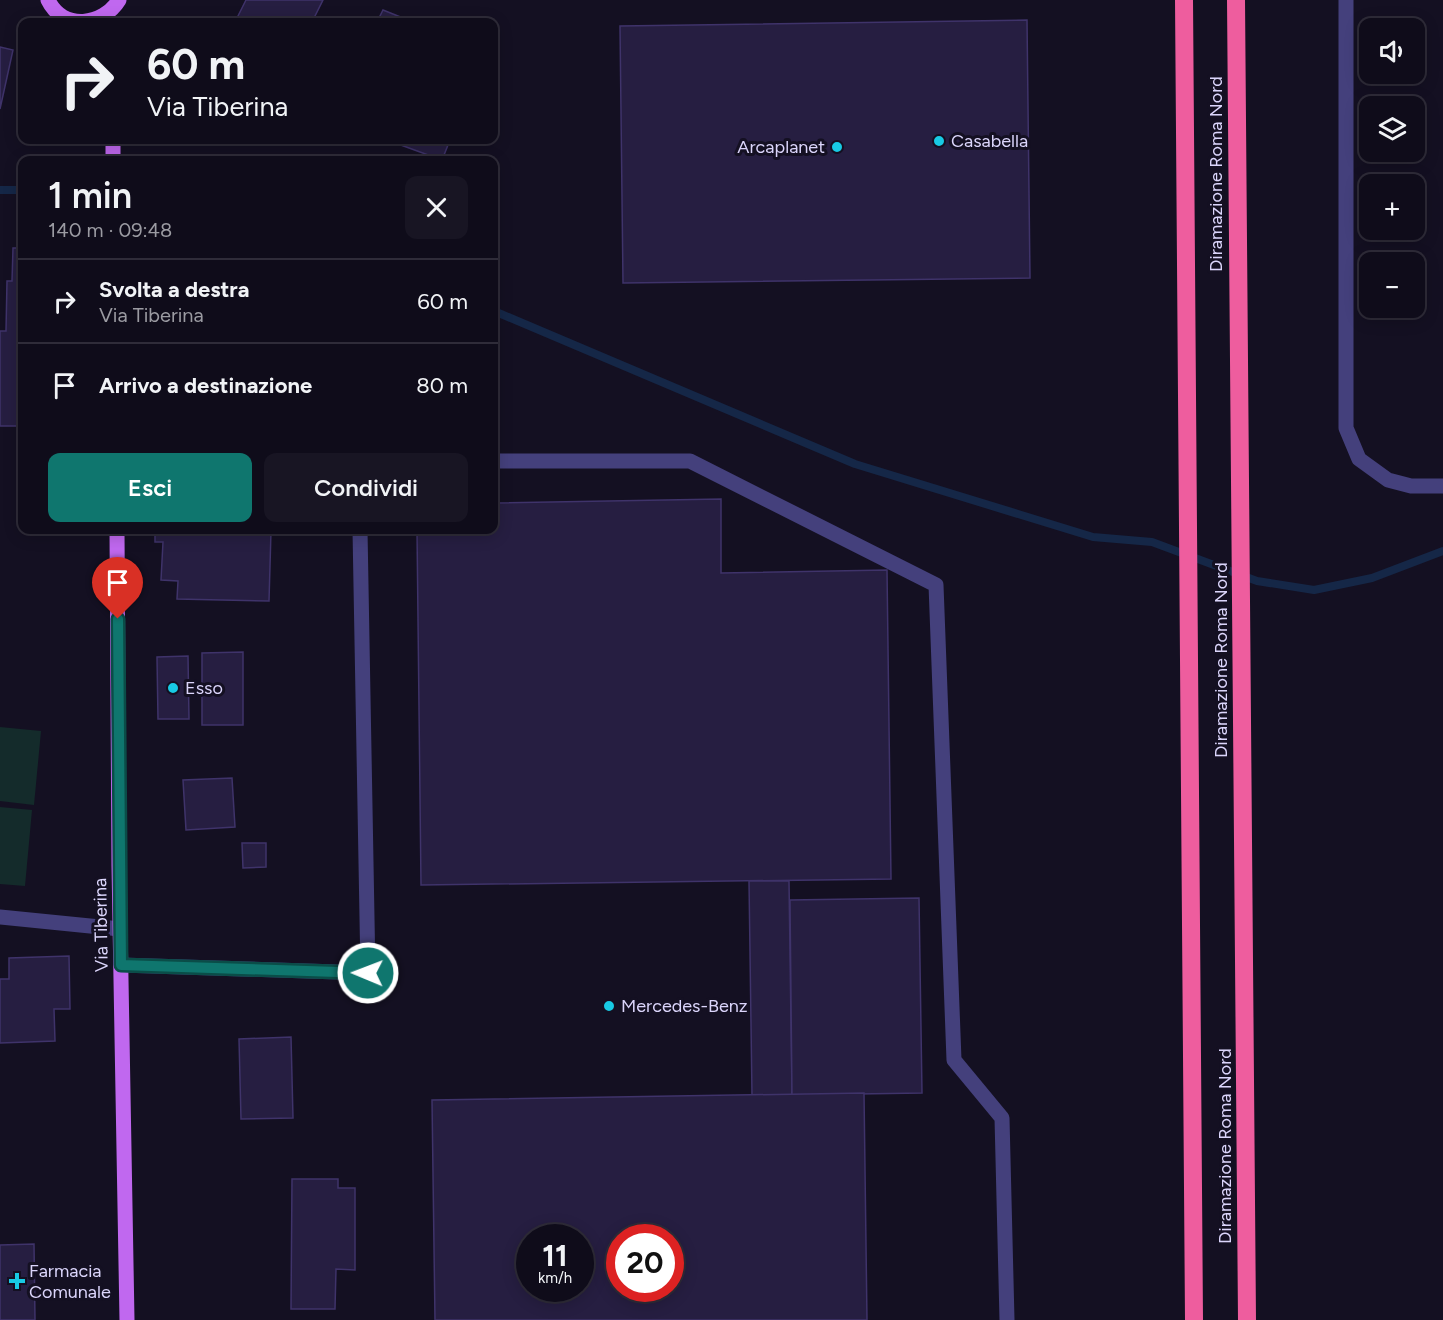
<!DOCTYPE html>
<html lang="it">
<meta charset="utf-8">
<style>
body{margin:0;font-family:Figtree,sans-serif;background:#181523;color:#f1f3f6;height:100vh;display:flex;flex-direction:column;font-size:22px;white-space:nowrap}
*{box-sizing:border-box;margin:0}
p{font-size:20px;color:#9b9ba2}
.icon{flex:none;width:33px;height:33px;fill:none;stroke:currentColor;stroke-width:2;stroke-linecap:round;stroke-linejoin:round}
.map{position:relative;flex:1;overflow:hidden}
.panel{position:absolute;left:18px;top:156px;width:480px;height:378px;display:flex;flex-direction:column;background:#0f0c1a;border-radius:12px;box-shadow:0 3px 15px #0003,0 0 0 2px #2f2c39}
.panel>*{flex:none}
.hud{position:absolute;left:18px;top:18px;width:480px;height:126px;border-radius:12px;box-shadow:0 3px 15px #0003,0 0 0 2px #2f2c39;background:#0f0c1a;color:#f1f3f6;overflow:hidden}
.fabs{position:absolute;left:1359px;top:18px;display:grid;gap:12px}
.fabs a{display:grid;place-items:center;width:66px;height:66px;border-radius:12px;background:#0f0c1a;box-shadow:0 3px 15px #0003,0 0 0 2px #2f2c39;font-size:30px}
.speed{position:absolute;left:516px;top:1224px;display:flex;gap:12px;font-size:30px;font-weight:700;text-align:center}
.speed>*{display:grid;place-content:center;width:78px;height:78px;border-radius:50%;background:#0f0c1a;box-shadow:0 3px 15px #0003,0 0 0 2px #2f2c39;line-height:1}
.speed small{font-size:15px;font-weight:400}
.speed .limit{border:9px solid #d22;background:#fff;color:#111}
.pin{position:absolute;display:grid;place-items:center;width:51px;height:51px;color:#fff;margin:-62px -26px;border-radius:50% 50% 50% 0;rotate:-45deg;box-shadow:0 0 6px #0007}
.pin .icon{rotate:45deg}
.me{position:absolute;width:66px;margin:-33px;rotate:271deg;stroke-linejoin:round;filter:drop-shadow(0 0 4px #0008)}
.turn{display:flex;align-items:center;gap:21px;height:126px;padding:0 30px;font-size:27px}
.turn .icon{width:78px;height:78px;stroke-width:2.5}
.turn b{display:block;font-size:42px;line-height:51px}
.round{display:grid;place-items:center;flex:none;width:63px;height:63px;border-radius:12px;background:#181523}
.summary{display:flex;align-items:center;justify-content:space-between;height:102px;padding:0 30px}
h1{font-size:36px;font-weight:600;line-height:45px}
.button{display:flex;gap:12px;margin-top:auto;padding:12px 30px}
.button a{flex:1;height:69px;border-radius:12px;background:#0f766e;color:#fff;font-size:24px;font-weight:600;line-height:69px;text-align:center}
.button a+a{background:#181523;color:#f1f3f6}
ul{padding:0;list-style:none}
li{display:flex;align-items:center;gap:18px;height:84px;padding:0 30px;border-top:2px solid #2f2c39}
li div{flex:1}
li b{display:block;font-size:22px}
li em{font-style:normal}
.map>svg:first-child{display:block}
.green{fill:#142b2b}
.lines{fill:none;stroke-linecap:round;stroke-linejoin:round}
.stream{stroke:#152747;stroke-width:8}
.building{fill:#261e41;stroke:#3f336a;stroke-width:1.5;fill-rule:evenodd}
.minor{stroke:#44407c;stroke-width:15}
.major{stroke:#c068ef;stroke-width:15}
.highway{stroke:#ee5d9e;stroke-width:18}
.route-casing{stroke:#0a4d48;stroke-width:15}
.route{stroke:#0f766e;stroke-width:10}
.poi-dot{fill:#18cae4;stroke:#141022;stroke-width:2}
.labels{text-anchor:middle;stroke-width:6;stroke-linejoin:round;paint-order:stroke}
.poi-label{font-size:18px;fill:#dbd5fb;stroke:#141022;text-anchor:start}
.street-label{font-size:18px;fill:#dbd5fb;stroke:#141022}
</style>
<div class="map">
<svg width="1443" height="1320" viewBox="0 0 1443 1320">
<rect width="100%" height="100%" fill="#141022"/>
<g class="green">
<polygon points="0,727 41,731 34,805 0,801"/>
<polygon points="0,807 32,810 25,886 0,884"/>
</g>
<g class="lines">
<g class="stream">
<polyline points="0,190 22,190"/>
<polyline points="494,311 855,464 1093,537 1152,542 1257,581 1314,590 1372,578 1443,551"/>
</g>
</g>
<g class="building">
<polygon points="246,0 323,0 312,22 235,22"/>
<polygon points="383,10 413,22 377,22"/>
<polygon points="1027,20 1030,278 623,283 620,26"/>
<polygon points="0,47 13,50 0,109"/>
<polygon points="387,140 450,140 442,160"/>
<polygon points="13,248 22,248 22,426 0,426 0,331 6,331 7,281 12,281"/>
<polygon points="721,499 721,573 887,570 891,879 421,885 417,530 494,530 494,503"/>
<polygon points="155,530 271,531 269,601 177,599 178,581 161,580 163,542 155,542"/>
<polygon points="243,652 243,725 202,725 202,653"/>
<polygon points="188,656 189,719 158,719 157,657"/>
<polygon points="232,778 235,827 186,830 183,780"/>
<polygon points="242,843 266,843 266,867 243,868"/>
<polygon points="749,881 789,881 792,1095 752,1095"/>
<polygon points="919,898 922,1093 792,1095 790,900"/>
<polygon points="69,956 70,1009 54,1009 55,1041 0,1043 0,979 9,979 9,958"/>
<polygon points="291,1037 293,1118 241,1119 239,1039"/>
<path d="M864,1093L867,1320H435L432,1100ZM530,1238H580V1288H530ZM620,1238H670V1288H620Z"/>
<polygon points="292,1179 338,1179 338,1188 355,1188 355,1270 336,1269 335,1309 291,1309"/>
<polygon points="34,1244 35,1320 0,1320 0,1245"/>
</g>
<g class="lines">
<g class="minor">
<polyline points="1346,0 1346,428 1359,459 1388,480 1411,486 1443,486"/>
<polyline points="494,461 690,461 936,585 954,1060 1002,1118 1007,1320"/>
<polyline points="0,917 120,929"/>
<polyline points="121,965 368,973 360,530"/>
</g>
<g class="major">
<path d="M48,0C63,31 103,26 119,0"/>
<polyline points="113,140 113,160"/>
<polyline points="117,530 119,866 127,1320"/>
</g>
<g class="highway">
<polyline points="1184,0 1194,1320"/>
<polyline points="1236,0 1247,1320"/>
</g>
</g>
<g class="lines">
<g class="route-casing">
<polyline id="route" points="118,619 121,965 368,973"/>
</g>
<use href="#route" class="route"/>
</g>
<g class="poi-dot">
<circle cx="939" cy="141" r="6"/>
<circle cx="837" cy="147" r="6"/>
<circle cx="173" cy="688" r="6"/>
<circle cx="609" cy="1006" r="6"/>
<path d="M14 1272h6v6h6v6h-6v6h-6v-6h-6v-6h6z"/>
</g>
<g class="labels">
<g class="poi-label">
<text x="951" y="147">Casabella</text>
<text x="825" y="153" text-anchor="end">Arcaplanet</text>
<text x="185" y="694">Esso</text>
<text x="621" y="1012">Mercedes-Benz</text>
<text x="29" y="1277">Farmacia<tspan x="29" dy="21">Comunale</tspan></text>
</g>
<g class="street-label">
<text transform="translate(1216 174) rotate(-90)" y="6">Diramazione Roma Nord</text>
<text transform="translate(1221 660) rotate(-90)" y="6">Diramazione Roma Nord</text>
<text transform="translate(101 925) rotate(-91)" y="6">Via Tiberina</text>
<text transform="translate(1225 1146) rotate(-90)" y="6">Diramazione Roma Nord</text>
</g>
</g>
</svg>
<div class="fabs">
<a><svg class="icon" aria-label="sound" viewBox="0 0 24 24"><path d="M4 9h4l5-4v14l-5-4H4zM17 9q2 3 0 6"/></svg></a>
<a><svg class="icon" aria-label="layers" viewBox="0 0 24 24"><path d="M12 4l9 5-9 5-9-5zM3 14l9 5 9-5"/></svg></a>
<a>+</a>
<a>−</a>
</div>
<div class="speed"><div>11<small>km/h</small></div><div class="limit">20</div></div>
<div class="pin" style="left:118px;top:619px;background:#d93025"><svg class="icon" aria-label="arrive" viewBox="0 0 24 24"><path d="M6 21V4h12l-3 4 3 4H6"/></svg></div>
<svg class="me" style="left:368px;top:973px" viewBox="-20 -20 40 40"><circle r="17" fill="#0f766e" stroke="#fff" stroke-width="3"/><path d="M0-11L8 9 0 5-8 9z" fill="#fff"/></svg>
<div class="hud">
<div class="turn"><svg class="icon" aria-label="right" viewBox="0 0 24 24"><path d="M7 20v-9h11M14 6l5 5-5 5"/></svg><div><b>60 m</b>Via Tiberina</div></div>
</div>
<section class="panel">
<div class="summary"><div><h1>1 min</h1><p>140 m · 09:48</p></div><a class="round"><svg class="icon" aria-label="close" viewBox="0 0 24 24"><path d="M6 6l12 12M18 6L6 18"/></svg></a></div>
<ul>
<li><svg class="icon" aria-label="right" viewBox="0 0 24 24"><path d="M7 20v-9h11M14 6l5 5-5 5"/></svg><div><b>Svolta a destra</b><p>Via Tiberina</p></div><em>60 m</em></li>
<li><svg class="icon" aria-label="arrive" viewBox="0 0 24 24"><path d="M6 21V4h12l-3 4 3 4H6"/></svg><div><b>Arrivo a destinazione</b></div><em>80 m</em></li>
</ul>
<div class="button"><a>Esci</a><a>Condividi</a></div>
</section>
</div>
